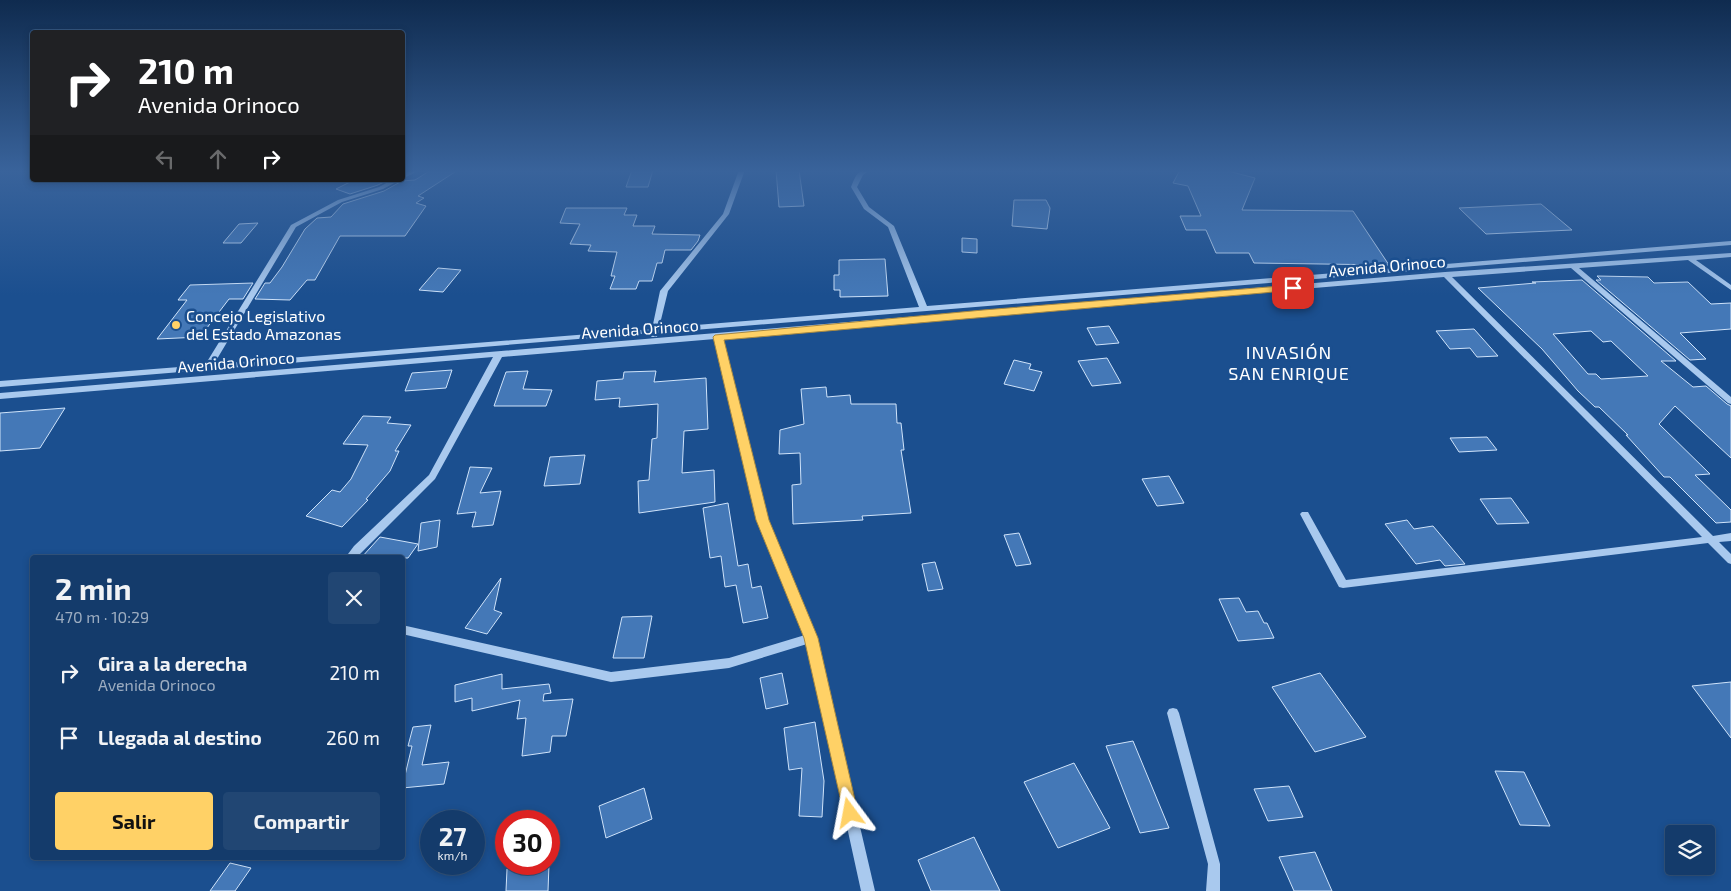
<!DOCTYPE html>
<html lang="es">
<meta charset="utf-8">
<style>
body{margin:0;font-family:"Exo 2",sans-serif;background:#214673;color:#f1f3f6;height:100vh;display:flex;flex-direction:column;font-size:19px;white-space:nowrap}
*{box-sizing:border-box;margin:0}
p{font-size:16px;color:#9dadc1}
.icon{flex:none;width:28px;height:28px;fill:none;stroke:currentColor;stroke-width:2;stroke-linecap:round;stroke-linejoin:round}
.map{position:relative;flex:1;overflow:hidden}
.details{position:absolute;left:30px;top:555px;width:375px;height:305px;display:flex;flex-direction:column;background:#143b6b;border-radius:5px;box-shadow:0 2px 8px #0003,0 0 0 1px #33557e}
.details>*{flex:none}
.banner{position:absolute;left:30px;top:30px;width:375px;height:152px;border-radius:5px;box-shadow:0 2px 8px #0003,0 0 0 1px #33557e;background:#202124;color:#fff;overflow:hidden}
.buttons{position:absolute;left:1665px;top:825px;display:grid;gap:10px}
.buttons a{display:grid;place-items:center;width:50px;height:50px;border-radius:5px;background:#143b6b;box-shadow:0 2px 8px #0003,0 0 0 1px #33557e;font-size:25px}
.speed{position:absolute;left:420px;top:810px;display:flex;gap:10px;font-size:25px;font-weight:700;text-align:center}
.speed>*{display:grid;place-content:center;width:65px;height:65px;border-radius:50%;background:#143b6b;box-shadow:0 2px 8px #0003,0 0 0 1px #33557e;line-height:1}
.speed small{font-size:12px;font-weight:400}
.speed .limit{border:8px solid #d22;background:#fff;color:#111}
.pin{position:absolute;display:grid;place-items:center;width:42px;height:42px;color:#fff;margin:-21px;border-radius:10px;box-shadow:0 2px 8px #0006}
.me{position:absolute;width:55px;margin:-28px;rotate:347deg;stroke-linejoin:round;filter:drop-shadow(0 0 4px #0008)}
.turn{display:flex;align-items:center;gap:18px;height:105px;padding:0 25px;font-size:22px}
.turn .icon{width:65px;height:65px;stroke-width:2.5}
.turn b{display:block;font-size:35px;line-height:42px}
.lanes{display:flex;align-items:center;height:48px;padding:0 25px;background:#0003;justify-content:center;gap:25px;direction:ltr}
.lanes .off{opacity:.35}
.round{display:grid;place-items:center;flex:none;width:52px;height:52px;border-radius:5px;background:#214673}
.headline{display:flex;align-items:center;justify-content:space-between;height:85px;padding:0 25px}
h1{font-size:30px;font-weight:700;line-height:38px}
.primary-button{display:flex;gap:10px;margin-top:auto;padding:10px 25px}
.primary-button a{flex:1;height:58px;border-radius:5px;background:#ffd166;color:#111;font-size:20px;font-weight:700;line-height:58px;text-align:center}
.primary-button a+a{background:#214673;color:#f1f3f6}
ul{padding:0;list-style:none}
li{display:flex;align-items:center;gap:15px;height:65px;padding:0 25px}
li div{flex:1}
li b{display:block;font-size:19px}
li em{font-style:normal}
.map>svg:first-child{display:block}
.building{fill:#4478b7;stroke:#cfe3fa;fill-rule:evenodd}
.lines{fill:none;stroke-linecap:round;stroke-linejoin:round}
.minor{fill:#a9c9ee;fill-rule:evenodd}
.route{fill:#ffd166;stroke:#a68842}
.poi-dot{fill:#ffd166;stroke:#1b4f8f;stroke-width:2}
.labels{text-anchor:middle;stroke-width:5;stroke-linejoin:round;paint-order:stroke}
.street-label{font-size:16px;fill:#fff;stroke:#1b4f8f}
.poi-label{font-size:16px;fill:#fff;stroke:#1b4f8f;text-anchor:start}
.neighbourhood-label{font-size:18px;letter-spacing:1px;fill:#fff;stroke:#1b4f8f}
</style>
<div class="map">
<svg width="1731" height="891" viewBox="0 0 1731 891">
<rect width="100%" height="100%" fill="#1b4f8f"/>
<g class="building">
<polygon points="431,170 458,170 418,196 424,198 416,203 426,206 405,236 340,236 315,280 307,280 290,300 255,299 265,283 270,283 282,267 305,229 317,218 331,217 343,204 384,191 402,181 415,180"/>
<polygon points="632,170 653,170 648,187 626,187"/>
<polygon points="776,170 799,170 804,206 779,207"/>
<polygon points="1180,170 1224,170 1255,178 1242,210 1353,211 1389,265 1254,263 1249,253 1216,253 1206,230 1186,230 1180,216 1201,216 1188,186 1173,183"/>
<polygon points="354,180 388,180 378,185 350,194 336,189"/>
<polygon points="1014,200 1046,200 1050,208 1047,229 1012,226"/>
<polygon points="1541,204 1572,230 1486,234 1459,208"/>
<polygon points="566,208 627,208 624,215 637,215 633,226 655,226 652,234 700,235 698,241 691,250 665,250 662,263 657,263 652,281 639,281 636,289 610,289 615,276 611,276 617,252 588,251 591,245 570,244 580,224 560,223"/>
<polygon points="258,223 241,243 223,243 239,224"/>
<polygon points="962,238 977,239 977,253 962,252"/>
<polygon points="885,259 888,296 840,297 840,290 834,290 834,275 839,275 839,260"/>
<polygon points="438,268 461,270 443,292 419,290"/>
<polygon points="1597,276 1648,277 1654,283 1688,282 1711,304 1731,303 1731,329 1680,333 1706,359 1690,360 1596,280 1601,280"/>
<path d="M1582,280L1676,361H1661L1693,387L1706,386L1727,404L1731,406V458L1675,406L1659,424L1710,474L1695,475L1731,510V522L1716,523L1670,477H1664L1626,435H1628L1599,407H1595L1578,391L1542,349L1478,288L1536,283L1532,282ZM1591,331L1603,342L1611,341L1648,376L1601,379L1596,374H1588L1553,334Z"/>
<polygon points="253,283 243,299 229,299 200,337 157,339 187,300 178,300 190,285"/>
<polygon points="1109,326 1119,343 1096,345 1087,328"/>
<polygon points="1474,329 1498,356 1477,357 1470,348 1450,349 1436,331"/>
<polygon points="1107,358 1121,383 1092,386 1078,361"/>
<polygon points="1014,360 1031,364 1029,369 1042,372 1034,391 1004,384"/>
<polygon points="452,370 446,388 405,391 412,373"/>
<polygon points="528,371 523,389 552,390 546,406 494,406 506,372"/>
<polygon points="656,371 654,382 706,378 708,429 684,431 682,473 714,470 715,502 639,513 638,481 649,480 652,439 657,438 658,404 619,407 620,398 595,400 597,381 623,379 624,372"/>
<polygon points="826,387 827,397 850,395 851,404 896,404 897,423 901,423 904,450 901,450 911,513 862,516 863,520 793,524 792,485 801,484 800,453 779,454 780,430 804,424 801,389"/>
<polygon points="65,408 40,448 0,451 0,413"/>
<polygon points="363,416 391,417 387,423 411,425 395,451 399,451 390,471 366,499 368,500 342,527 306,516 332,490 340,492 351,479 368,445 343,444"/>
<polygon points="1487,437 1497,450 1459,452 1450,438"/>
<polygon points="585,455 580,484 544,486 550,457"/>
<polygon points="470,467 492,468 480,493 501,491 493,525 472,527 476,512 457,514"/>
<polygon points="1169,476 1184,503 1157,506 1142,479"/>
<polygon points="1511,498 1529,523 1497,524 1480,499"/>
<polygon points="728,503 738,566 748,564 752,588 761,586 768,618 743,623 736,585 725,587 721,556 710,558 703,508"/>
<polygon points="440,520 437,547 418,551 421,523"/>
<polygon points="1407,520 1414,529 1433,526 1465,564 1445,566 1440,560 1416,564 1385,524"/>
<polygon points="1019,533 1031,564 1016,566 1004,535"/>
<polygon points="380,537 418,544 408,558 361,558"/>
<polygon points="935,562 943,589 928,591 922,564"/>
<polygon points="501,578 494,610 502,613 487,634 465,628"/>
<polygon points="1239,598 1246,612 1258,611 1264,623 1267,623 1274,638 1238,641 1219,599"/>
<polygon points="652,616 644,658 613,658 622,617"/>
<polygon points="782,673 788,704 766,709 760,678"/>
<polygon points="1320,673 1366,737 1315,752 1272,687"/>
<polygon points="502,674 502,689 549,684 551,693 544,694 543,701 573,699 566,736 552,736 550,752 522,756 526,718 517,719 520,700 472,711 472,698 455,702 455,685"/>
<polygon points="1731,682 1731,738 1692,686"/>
<polygon points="815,722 824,781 822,817 799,816 802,768 789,770 784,728"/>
<polygon points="431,725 422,765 449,762 444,784 402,788 412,746 408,746 413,727"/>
<polygon points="1133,741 1169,828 1140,833 1106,746"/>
<polygon points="1074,763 1110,828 1058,848 1024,782"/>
<polygon points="1495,771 1524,772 1550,826 1520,825"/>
<polygon points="1289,786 1303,817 1268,821 1254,789"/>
<polygon points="644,788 652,819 606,838 599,806"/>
<polygon points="974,837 1000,891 931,891 918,860"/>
<polygon points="1315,852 1332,891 1294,891 1279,857"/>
<polygon points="230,863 251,868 235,891 210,891"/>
<polygon points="533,864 549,864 548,891 506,891 507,869"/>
</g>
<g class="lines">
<g class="minor">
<polygon points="412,170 420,170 402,179 402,174"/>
<path d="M739,170H745L729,214L668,291L659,328L919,307L888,227L864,209L851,187C856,176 856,170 870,170L863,175L857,187L869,207L894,226L927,306L1731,241V245L658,333L657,337H651V333L0,387V381L205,365L291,225L338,200L379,187L392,180H400L383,189L342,202L296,227L214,364L652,329L660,291L723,214Z"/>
<polygon points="1731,253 1731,257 1696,260 1731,285 1731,290 1688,260 1579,268 1731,397 1731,404 1728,403 1571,268 1452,277 1713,536 1731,533 1731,541 1719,542 1731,554 1731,564 1728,563 1708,543 1343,588 1339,587 1300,514 1302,512 1308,512 1346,580 1702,537 1444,277 722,338 767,520 816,638 875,891 861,891 807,644 729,668 611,682 402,634 402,625 611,672 729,658 805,635 757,520 715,339 502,357 435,479 356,558 345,558 354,546 429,475 493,357 0,399 0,393 1445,272"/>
<polygon points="1173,708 1177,709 1179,713 1220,864 1220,891 1206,891 1208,864 1167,713 1169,709"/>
</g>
</g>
<linearGradient id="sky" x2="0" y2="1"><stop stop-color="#0f2b4f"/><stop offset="0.58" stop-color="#39639b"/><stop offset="1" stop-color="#39639b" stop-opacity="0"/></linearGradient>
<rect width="1731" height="295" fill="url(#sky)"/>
<polygon class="route" points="1293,285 1297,286 1297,290 724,340 769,520 818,638 858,813 856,819 850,821 845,819 804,638 756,520 713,337 715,335 983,310"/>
<circle class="poi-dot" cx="176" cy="325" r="5"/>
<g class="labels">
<g class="street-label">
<text transform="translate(1387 266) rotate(-5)" y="6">Avenida Orinoco</text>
<text transform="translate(640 329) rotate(-4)" y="6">Avenida Orinoco</text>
<text transform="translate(236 362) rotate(-5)" y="6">Avenida Orinoco</text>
</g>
<g class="poi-label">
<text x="186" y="322">Concejo Legislativo<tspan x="186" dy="18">del Estado Amazonas</tspan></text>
</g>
<g class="neighbourhood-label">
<text x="1289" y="359">INVASIÓN<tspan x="1289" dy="21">SAN ENRIQUE</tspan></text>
</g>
</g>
</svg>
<div class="buttons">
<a><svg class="icon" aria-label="layers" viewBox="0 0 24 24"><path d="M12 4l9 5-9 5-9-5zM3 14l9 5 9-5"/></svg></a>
</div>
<div class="speed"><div>27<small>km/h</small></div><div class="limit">30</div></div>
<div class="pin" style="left:1293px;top:288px;background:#d93025"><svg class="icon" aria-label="arrive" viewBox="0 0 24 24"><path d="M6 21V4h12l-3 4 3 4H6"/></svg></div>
<svg class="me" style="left:850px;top:813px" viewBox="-20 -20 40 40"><path d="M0-17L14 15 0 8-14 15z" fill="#ffd166" stroke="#fff" stroke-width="4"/></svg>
<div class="banner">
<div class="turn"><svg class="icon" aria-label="right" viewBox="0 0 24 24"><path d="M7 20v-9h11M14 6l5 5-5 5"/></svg><div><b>210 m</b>Avenida Orinoco</div></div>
<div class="lanes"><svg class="icon off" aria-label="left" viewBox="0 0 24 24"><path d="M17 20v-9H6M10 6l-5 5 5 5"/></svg><svg class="icon off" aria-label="ahead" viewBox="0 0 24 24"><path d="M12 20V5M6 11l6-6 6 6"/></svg><svg class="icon" aria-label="right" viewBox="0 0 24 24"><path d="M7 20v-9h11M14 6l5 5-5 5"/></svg></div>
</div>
<section class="details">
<div class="headline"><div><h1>2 min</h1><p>470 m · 10:29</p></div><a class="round"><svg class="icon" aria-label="close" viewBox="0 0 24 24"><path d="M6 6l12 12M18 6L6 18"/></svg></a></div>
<ul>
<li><svg class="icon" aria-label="right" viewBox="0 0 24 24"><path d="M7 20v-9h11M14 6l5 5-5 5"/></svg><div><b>Gira a la derecha</b><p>Avenida Orinoco</p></div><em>210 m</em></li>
<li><svg class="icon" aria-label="arrive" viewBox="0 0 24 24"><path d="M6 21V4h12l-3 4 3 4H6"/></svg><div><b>Llegada al destino</b></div><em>260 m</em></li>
</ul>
<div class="primary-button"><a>Salir</a><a>Compartir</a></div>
</section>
</div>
